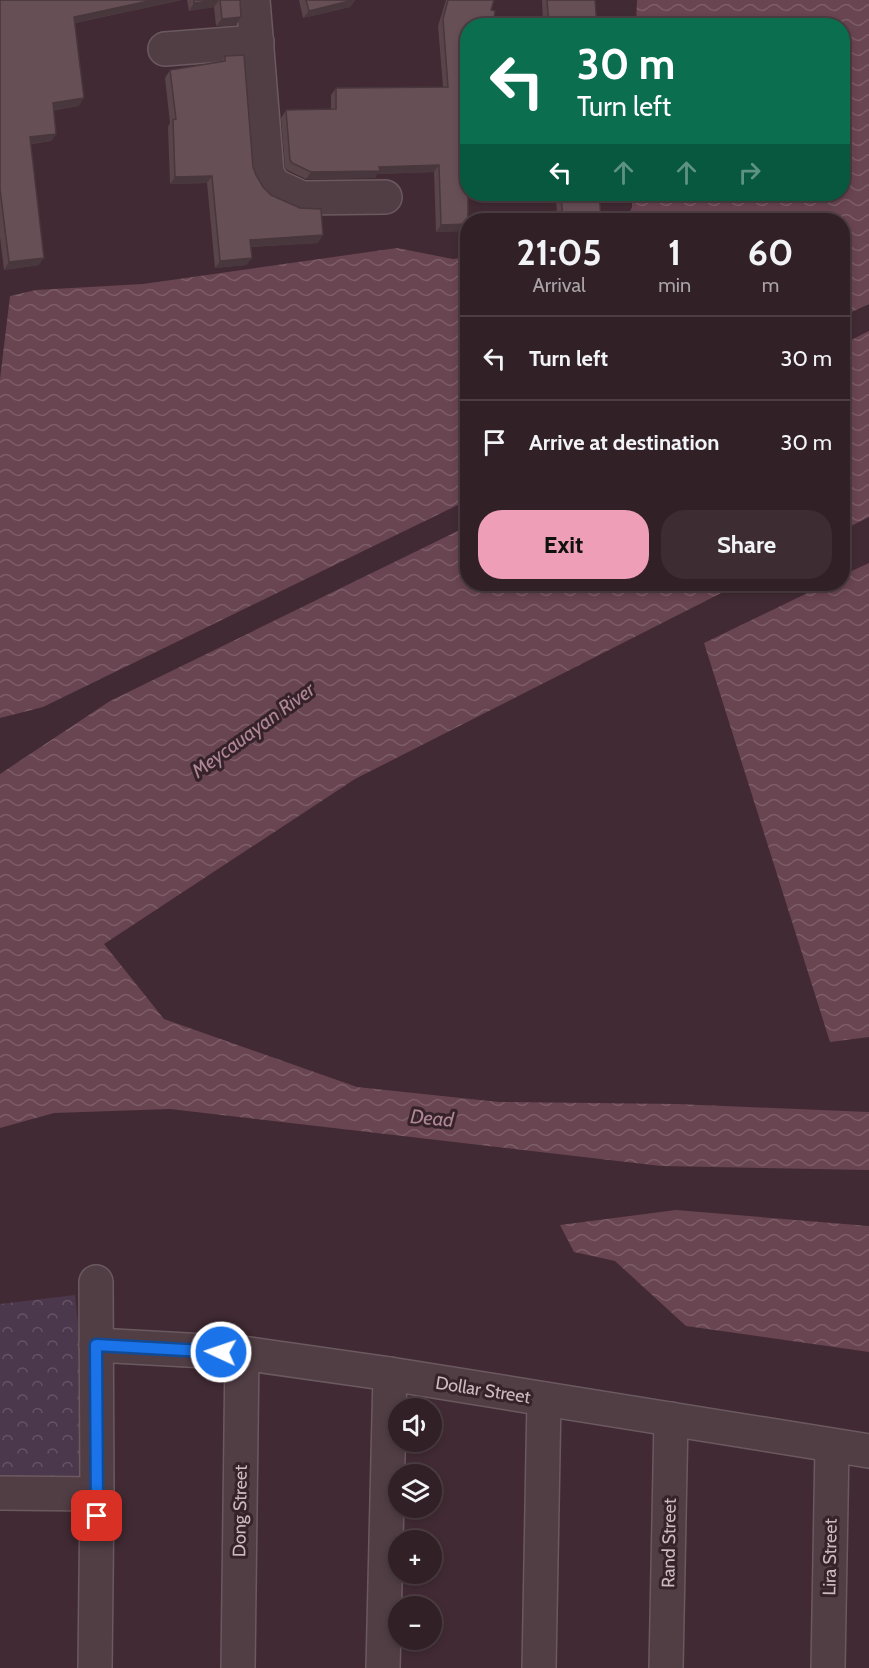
<!DOCTYPE html>
<meta charset="utf-8">
<style>
body{margin:0;font-family:Cabin,sans-serif;background:#3d2d32;color:#f1f3f6;height:100vh;display:flex;flex-direction:column;font-size:22px;white-space:nowrap}
*{box-sizing:border-box;margin:0}
p{font-size:20px;color:#a8a3a7}
.icon{flex:none;width:33px;height:33px;fill:none;stroke:currentColor;stroke-width:2;stroke-linecap:round;stroke-linejoin:round}
.map{position:relative;flex:1;overflow:hidden}
.sheet{position:absolute;left:460px;top:213px;width:390px;height:378px;display:flex;flex-direction:column;background:#312026;border-radius:24px;box-shadow:0 3px 9px #0003,0 0 0 2px #4c3e43}
.sheet>*{flex:none}
.guide{position:absolute;left:460px;top:18px;width:390px;height:183px;border-radius:24px;box-shadow:0 3px 9px #0003,0 0 0 2px #4c3e43;background:#0b6e4f;color:#fff;overflow:hidden}
.controls{position:absolute;left:388px;top:1398px;display:grid;gap:12px}
.controls a{display:grid;place-items:center;width:54px;height:54px;border-radius:50%;background:#312026;box-shadow:0 3px 9px #0003,0 0 0 2px #4c3e43;font-size:30px}
.pin{position:absolute;display:grid;place-items:center;width:51px;height:51px;color:#fff;margin:-26px;border-radius:12px;box-shadow:0 3px 9px #0006}
.me{position:absolute;width:66px;margin:-33px;rotate:273deg;stroke-linejoin:round;filter:drop-shadow(0 0 4px #0008)}
.turn{display:flex;align-items:center;gap:21px;height:126px;padding:0 18px;font-size:27px}
.turn .icon{width:78px;height:78px;stroke-width:2.5}
.turn b{display:block;font-size:42px;line-height:51px}
.lanes{display:flex;align-items:center;height:57px;padding:0 18px;background:#0003;justify-content:center;gap:30px;direction:ltr}
.lanes .off{opacity:.35}
.eta{display:flex;justify-content:space-evenly;align-items:center;height:102px;text-align:center}
.eta b{font-size:36px;font-weight:700;line-height:42px}
.button{display:flex;gap:12px;margin-top:auto;padding:12px 18px}
.button a{flex:1;height:69px;border-radius:24px;background:#ee9eb7;color:#111;font-size:24px;font-weight:700;line-height:69px;text-align:center}
.button a+a{background:#3d2d32;color:#f1f3f6}
ul{padding:0;list-style:none}
li{display:flex;align-items:center;gap:18px;height:84px;padding:0 18px;border-top:2px solid #4c3e43}
li div{flex:1}
li b{display:block;font-size:22px}
li em{font-style:normal}
.map>svg:first-child{display:block}
.park{fill:url(#park-crowns)}
.water{fill:url(#water-waves)}
.lines{fill:none;stroke-linecap:round;stroke-linejoin:round}
.minor-casing{stroke:#6b5960;stroke-width:36}
.minor{stroke:#513e45;stroke-width:33}
.wall{fill:#59444a}
.shaded-wall{fill:#48373c}
.building{fill:#674f56;stroke:#48373c;stroke-width:1.5}
.route-casing{stroke:#114b97;stroke-width:15}
.route{stroke:#1a73e8;stroke-width:10}
.labels{text-anchor:middle;stroke-width:6;stroke-linejoin:round;paint-order:stroke}
.street-label{font-size:18px;fill:#cbbbc0;stroke:#36232a}
.water-label{font-size:20px;font-style:italic;fill:#ae8695;stroke:#36232a}
</style>
<div class="map">
<svg width="869" height="1668" viewBox="0 0 869 1668">
<defs>
<pattern id="park-crowns" width="20" height="18" patternUnits="userSpaceOnUse" patternTransform="scale(1.5)"><rect width="20" height="18" fill="#4c384d"/><path d="M2 6a3 3 0 1 1 6 0M12 15a3 3 0 1 1 6 0" fill="none" stroke="#645365"/></pattern>
<pattern id="water-waves" width="16" height="10" patternUnits="userSpaceOnUse" patternTransform="scale(1.5)"><rect width="16" height="10" fill="#694451"/><path d="M0 5q4-4 8 0t8 0" fill="none" stroke="#7d5d68"/></pattern>
</defs>
<rect width="100%" height="100%" fill="#412a33"/>
<polygon class="park" points="75,1295 80,1344 82,1482 0,1479 0,1304"/>
<g class="water">
<polygon points="637,0 869,0 869,304 843,316 843,220 626,220 632,207 632,194 843,194 843,26 636,25"/>
<polygon points="397,248 453,259 468,257 468,500 43,707 0,718 0,379 10,296 36,290 143,284"/>
<polygon points="869,331 869,517 843,530 843,344"/>
<polygon points="468,526 468,584 739,584 355,779 104,944 164,1019 357,1087 499,1102 677,1104 869,1112 869,1170 661,1166 170,1109 54,1113 0,1128 0,774 110,701"/>
<polygon points="869,563 869,1037 830,1042 704,643 826,584 843,584 843,575"/>
<polygon points="676,1210 869,1226 869,1352 686,1326 615,1261 574,1252 560,1225"/>
</g>
<g class="lines">
<g class="minor-casing">
<g id="minor">
<polyline points="253,0 267,173 274,185 302,198 385,197"/>
<polyline points="165,49 257,42"/>
<polyline points="96,1345 242,1353 390,1374 869,1451"/>
<polyline points="0,1493 97,1494"/>
<polyline points="95,1668 97,1494 96,1282"/>
<polyline points="238,1668 242,1353"/>
<polyline points="383,1668 390,1374"/>
<polyline points="539,1668 544,1399"/>
<polyline points="666,1668 671,1419"/>
<polyline points="828,1668 832,1446"/>
</g>
</g>
<use href="#minor" class="minor"/>
</g>
<g class="wall">
<polygon points="0,0 182,0 75,23 79,106 54,110 56,134 51,141 31,144 39,265 4,270 0,237"/>
<polygon points="187,0 240,0 241,17 236,25 216,26 214,7 189,11"/>
<polygon points="299,0 355,0 350,7 303,18"/>
<polygon points="446,0 494,0 468,26 464,231 436,232 434,172 377,174 375,178 306,179 287,170 285,167 281,118 286,110 331,109 331,95 336,88 443,87 438,26"/>
<polygon points="542,0 595,0 597,26 543,26"/>
<polygon points="225,56 256,175 263,187 318,243 251,247 252,258 246,265 215,268 207,183 170,184 168,127 170,123 165,78 170,70 221,62"/>
<polygon points="556,194 599,194 601,218 599,220 557,220"/>
</g>
<g class="shaded-wall">
<polygon points="153,0 182,0 69,24 74,17"/>
<polygon points="216,0 219,0 214,7 189,11 194,3"/>
<polygon points="355,0 350,7 303,18 309,11"/>
<polygon points="241,17 236,25 216,26 222,19"/>
<polygon points="84,98 79,106 48,110 53,103"/>
<polygon points="56,134 51,141 24,144 30,137"/>
<polygon points="439,165 434,172 377,174 375,178 306,179 311,172 379,167"/>
<polygon points="212,176 207,183 170,184 175,177"/>
<polygon points="601,218 599,220 573,220"/>
<polygon points="468,224 464,231 436,232 441,225"/>
<polygon points="323,235 318,243 245,247 250,240"/>
<polygon points="44,258 39,265 4,270 9,262"/>
<polygon points="252,258 246,265 215,268 220,261"/>
</g>
<g class="building">
<polygon points="0,0 153,0 74,17 84,98 53,103 56,134 30,137 44,258 9,262 0,189"/>
<polygon points="194,0 216,0 194,3"/>
<polygon points="220,0 240,0 241,17 222,19"/>
<polygon points="306,0 353,0 309,11"/>
<polygon points="448,0 494,0 491,10 495,11 493,26 468,26 468,224 441,225 439,165 379,167 380,171 311,172 292,163 290,160 286,110 336,109 336,88 448,87 443,19"/>
<polygon points="547,0 595,0 597,26 549,26"/>
<polygon points="244,55 253,167 256,175 263,187 271,195 300,208 321,209 323,235 250,240 252,258 220,261 212,176 175,177 173,120 176,119 170,70 225,61 225,56"/>
<polygon points="561,194 599,194 601,218 563,220"/>
</g>
<g class="lines">
<g class="route-casing">
<polyline id="route" points="97,1516 96,1345 221,1352"/>
</g>
<use href="#route" class="route"/>
</g>
<g class="labels">
<g class="street-label">
<text transform="translate(483 1390) rotate(9)" y="6">Dollar Street</text>
<text transform="translate(240 1511) rotate(-89)" y="6">Dong Street</text>
<text transform="translate(669 1543) rotate(-89)" y="6">Rand Street</text>
<text transform="translate(830 1557) rotate(-89)" y="6">Lira Street</text>
</g>
<g class="water-label">
<text transform="translate(253 730) rotate(-36)" y="7">Meycauayan River</text>
<text transform="translate(432 1118) rotate(5)" y="7">Dead</text>
</g>
</g>
</svg>
<div class="controls">
<a><svg class="icon" aria-label="sound" viewBox="0 0 24 24"><path d="M4 9h4l5-4v14l-5-4H4zM17 9q2 3 0 6"/></svg></a>
<a><svg class="icon" aria-label="layers" viewBox="0 0 24 24"><path d="M12 4l9 5-9 5-9-5zM3 14l9 5 9-5"/></svg></a>
<a>+</a>
<a>−</a>
</div>
<div class="pin" style="left:97px;top:1516px;background:#d93025"><svg class="icon" aria-label="arrive" viewBox="0 0 24 24"><path d="M6 21V4h12l-3 4 3 4H6"/></svg></div>
<svg class="me" style="left:221px;top:1352px" viewBox="-20 -20 40 40"><circle r="17" fill="#1a73e8" stroke="#fff" stroke-width="3"/><path d="M0-11L8 9 0 5-8 9z" fill="#fff"/></svg>
<div class="guide">
<div class="turn"><svg class="icon" aria-label="left" viewBox="0 0 24 24"><path d="M17 20v-9H6M10 6l-5 5 5 5"/></svg><div><b>30 m</b>Turn left</div></div>
<div class="lanes"><svg class="icon" aria-label="left" viewBox="0 0 24 24"><path d="M17 20v-9H6M10 6l-5 5 5 5"/></svg><svg class="icon off" aria-label="ahead" viewBox="0 0 24 24"><path d="M12 20V5M6 11l6-6 6 6"/></svg><svg class="icon off" aria-label="ahead" viewBox="0 0 24 24"><path d="M12 20V5M6 11l6-6 6 6"/></svg><svg class="icon off" aria-label="right" viewBox="0 0 24 24"><path d="M7 20v-9h11M14 6l5 5-5 5"/></svg></div>
</div>
<section class="sheet">
<div class="eta">
<div><b>21:05</b><p>Arrival</p></div>
<div><b>1</b><p>min</p></div>
<div><b>60</b><p>m</p></div>
</div>
<ul>
<li><svg class="icon" aria-label="left" viewBox="0 0 24 24"><path d="M17 20v-9H6M10 6l-5 5 5 5"/></svg><div><b>Turn left</b></div><em>30 m</em></li>
<li><svg class="icon" aria-label="arrive" viewBox="0 0 24 24"><path d="M6 21V4h12l-3 4 3 4H6"/></svg><div><b>Arrive at destination</b></div><em>30 m</em></li>
</ul>
<div class="button"><a>Exit</a><a>Share</a></div>
</section>
</div>
